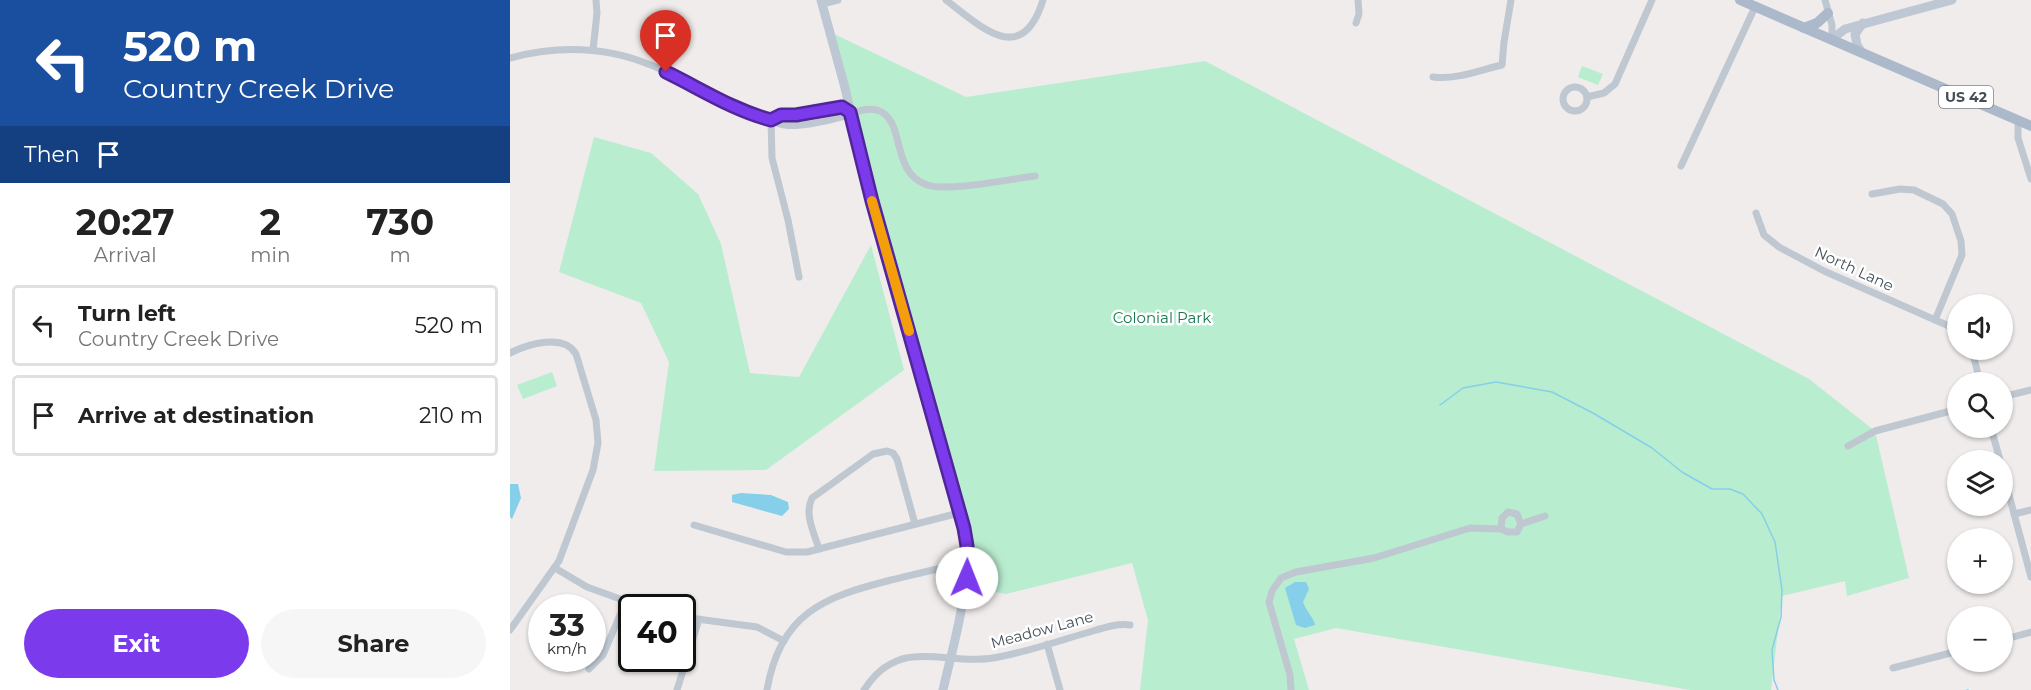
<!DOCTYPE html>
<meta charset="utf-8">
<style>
body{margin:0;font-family:Montserrat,sans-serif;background:#f6f6f6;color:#222;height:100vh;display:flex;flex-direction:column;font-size:22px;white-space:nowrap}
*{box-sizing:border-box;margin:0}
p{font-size:20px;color:#767676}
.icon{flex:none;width:33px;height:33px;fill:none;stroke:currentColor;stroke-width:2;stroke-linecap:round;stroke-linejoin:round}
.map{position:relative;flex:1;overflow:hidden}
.side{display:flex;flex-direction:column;background:#fff;width:510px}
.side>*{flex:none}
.top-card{background:#1a4fa0;color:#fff;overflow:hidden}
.fabs{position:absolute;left:1437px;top:294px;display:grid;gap:12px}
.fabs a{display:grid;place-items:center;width:66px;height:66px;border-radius:50%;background:#fff;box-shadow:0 2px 4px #0004;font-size:30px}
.speed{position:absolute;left:18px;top:594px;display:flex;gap:12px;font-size:30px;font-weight:700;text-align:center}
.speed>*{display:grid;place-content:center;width:78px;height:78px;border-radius:50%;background:#fff;box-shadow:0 2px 4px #0004;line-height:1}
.speed small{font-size:15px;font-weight:400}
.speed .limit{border:3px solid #111;border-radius:9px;background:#fff;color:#111}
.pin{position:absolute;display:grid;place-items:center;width:51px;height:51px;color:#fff;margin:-62px -26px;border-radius:50% 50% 50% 0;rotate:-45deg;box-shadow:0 0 6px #0007}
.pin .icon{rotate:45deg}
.me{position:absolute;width:66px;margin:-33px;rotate:1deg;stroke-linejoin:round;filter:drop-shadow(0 0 4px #0008)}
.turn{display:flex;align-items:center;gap:21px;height:126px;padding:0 24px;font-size:27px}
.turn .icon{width:78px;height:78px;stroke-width:2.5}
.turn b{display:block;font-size:42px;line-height:51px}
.then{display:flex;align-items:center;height:57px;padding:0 24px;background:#0003;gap:12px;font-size:22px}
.eta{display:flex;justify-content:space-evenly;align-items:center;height:102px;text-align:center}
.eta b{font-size:36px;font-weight:700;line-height:42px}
.cta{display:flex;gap:12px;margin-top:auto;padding:12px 24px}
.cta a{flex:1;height:69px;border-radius:36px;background:#7c3aed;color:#fff;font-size:24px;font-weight:700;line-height:69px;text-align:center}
.cta a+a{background:#f6f6f6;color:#222}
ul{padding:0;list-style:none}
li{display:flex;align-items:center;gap:18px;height:81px;margin:0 12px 9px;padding:0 12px;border:3px solid #e0e0e0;border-radius:6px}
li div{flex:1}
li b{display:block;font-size:22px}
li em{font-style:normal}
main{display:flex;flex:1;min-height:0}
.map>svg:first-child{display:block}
.green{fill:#b9edd0}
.water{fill:#86cfea}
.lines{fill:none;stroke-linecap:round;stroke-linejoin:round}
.stream{stroke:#86cfea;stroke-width:1.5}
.street{stroke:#bfc7d1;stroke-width:7}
.secondary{stroke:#bec8d5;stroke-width:9}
.primary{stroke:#abb9cb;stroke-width:10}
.route-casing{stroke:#51269a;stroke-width:15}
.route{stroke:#7c3aed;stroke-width:10}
.slow{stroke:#f59e0b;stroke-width:10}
.labels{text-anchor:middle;stroke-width:5;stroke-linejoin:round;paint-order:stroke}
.shield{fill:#fff;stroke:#7c838b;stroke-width:1.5}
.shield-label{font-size:14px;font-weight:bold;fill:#444e59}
.street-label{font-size:15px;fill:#444e59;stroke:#fff}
.park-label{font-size:15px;fill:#17784e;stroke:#fff}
</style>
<main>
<section class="side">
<div class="top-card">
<div class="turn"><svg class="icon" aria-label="left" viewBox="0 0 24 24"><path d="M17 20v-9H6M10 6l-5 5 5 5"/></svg><div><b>520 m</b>Country Creek Drive</div></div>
<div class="then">Then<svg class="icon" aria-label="arrive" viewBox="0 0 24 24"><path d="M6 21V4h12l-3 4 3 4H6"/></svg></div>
</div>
<div class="eta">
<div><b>20:27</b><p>Arrival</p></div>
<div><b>2</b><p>min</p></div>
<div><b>730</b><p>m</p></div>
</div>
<ul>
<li><svg class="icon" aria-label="left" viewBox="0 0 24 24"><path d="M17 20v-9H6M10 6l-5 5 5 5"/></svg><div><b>Turn left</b><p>Country Creek Drive</p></div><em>520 m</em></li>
<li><svg class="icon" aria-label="arrive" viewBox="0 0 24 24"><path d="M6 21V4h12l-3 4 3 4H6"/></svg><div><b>Arrive at destination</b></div><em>210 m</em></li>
</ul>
<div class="cta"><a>Exit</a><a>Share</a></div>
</section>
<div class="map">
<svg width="1521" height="690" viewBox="0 0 1521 690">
<rect width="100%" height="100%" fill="#efeceb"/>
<g class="green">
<polygon points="320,32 456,97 695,61 1299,379 1365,431 1399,578 1337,596 1335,581 1272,596 1261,690 1180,690 826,628 784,639 799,690 630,690 638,620 622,563 496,594 455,586 457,546"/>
<polygon points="1072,66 1093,74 1088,85 1068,77"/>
<polygon points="84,137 141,153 188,194 211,244 240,373 289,377 361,245 394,370 256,470 144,471 159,362 131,303 49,272"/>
<polygon points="42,372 47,386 13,399 7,385"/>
</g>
<g class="water">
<polygon points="0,484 8,484 11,498 2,519 0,517"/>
<polygon points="231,493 261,495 278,502 279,509 272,516 222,502 222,495"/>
<path d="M785,582H796L799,589L793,602C796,611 804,618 805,625L795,628L786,625L775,588Z"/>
</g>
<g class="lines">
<g class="stream">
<polyline points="930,405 953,388 986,382 1042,392 1083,413 1142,448 1172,472 1202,489 1220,489 1233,494 1252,514 1265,542 1272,590 1271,617 1262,650 1264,680 1268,690"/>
<polyline points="1457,690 1458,690"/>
</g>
<g class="street">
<path d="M436,0C471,27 512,68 533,0"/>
<polyline points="1315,0 1322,25 1322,39"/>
<polyline points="312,4 328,0"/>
<polyline points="846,23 849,14 848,0"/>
<polyline points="83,50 87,13 86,0"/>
<path d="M0,58C46,46 93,46 138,64C168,75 194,93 223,107C238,114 254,119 270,124C283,129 318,121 332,117C344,113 354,107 367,110C397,119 379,172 417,185C439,192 500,179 525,176"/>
<path d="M923,77C946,80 970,70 992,65L994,42L1001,0"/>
<circle cx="1065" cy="99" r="12"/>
<polyline points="1077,97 1094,93 1105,84 1142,0"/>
<polyline points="261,120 262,158 278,220 289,277"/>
<polyline points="261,120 271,115 286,115 332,107 340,112"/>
<polyline points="1508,120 1508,138 1521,179"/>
<polyline points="1171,166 1245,7"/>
<polyline points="1362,194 1390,189 1404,190 1433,204 1442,214 1451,241 1452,255 1425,320"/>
<polyline points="1246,213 1254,235 1269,247 1314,271 1448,330"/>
<polyline points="1462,350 1470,382"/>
<path d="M0,353C18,344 54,333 66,354L86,420L88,443L83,470L49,561L0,630"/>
<polyline points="1492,397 1521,390"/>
<polyline points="1481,428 1490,460"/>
<polyline points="1338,446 1365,431 1448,409"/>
<polyline points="1492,469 1521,577"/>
<polyline points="1504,514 1521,510"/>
<polyline points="1011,524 1035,516"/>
<polyline points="184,525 276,552 297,552 449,513"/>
<path d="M309,549C304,533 294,514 302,498L363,454L377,451L383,453L387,459L405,524"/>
<polyline points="45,568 77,587 135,608"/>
<polyline points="172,617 247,627 274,641"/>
<polyline points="1492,640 1521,632"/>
<polyline points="537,644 550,690"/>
<polyline points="1383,668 1448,651"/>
<polyline points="79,669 93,655 116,601"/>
<polyline points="167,690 189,619"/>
<path d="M257,690C270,613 314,597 381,580C407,574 432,567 458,563"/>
<path d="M354,690C364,675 374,665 392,659C418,652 454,663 483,658C514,653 545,642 576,633C590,629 606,623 620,625"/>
<polyline points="781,690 780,675 759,602 762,591 771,578 786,572 864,558 960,528 991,529 998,532 1007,532 1011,524 1007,514 998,512 992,518 991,529"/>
</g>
<g class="secondary">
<path d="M311,0L334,84L362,201L454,528C463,583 445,637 433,690"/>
<polyline points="1322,39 1335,29 1442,0"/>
<polyline points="1352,53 1347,45 1345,34 1353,23"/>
</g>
<g class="primary">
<polyline points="1230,0 1521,126"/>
<polyline points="1294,28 1307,23 1318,13"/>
</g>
</g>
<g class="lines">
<g class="route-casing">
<path id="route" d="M156,72C191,89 223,110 261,120L271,115H286L332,107L340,112L362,201L454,528L457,546V578"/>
</g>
<use href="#route" class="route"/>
<polyline class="slow" points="362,201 399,331"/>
</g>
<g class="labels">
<rect class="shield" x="1429" y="86" width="54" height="22" rx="4.5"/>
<g class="shield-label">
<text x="1456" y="102">US 42</text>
</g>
<g class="street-label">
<text transform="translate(1344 269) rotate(25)" y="5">North Lane</text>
<text transform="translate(532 630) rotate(-15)" y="5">Meadow Lane</text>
</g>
<g class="park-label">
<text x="652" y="323">Colonial Park</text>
</g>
</g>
</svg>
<div class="fabs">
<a><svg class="icon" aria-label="sound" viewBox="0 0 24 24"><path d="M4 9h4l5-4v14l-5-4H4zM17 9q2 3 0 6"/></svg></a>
<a><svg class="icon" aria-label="search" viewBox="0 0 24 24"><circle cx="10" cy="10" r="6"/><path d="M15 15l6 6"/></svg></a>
<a><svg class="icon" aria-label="layers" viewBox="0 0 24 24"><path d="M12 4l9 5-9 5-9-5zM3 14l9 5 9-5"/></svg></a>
<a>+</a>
<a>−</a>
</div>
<div class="speed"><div>33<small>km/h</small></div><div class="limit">40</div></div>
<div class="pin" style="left:156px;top:72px;background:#d93025"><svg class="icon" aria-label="arrive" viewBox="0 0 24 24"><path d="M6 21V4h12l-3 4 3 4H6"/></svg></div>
<svg class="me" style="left:457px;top:578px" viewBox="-20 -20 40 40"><circle r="19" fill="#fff"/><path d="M0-13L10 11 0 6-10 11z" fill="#7c3aed"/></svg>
</div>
</main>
